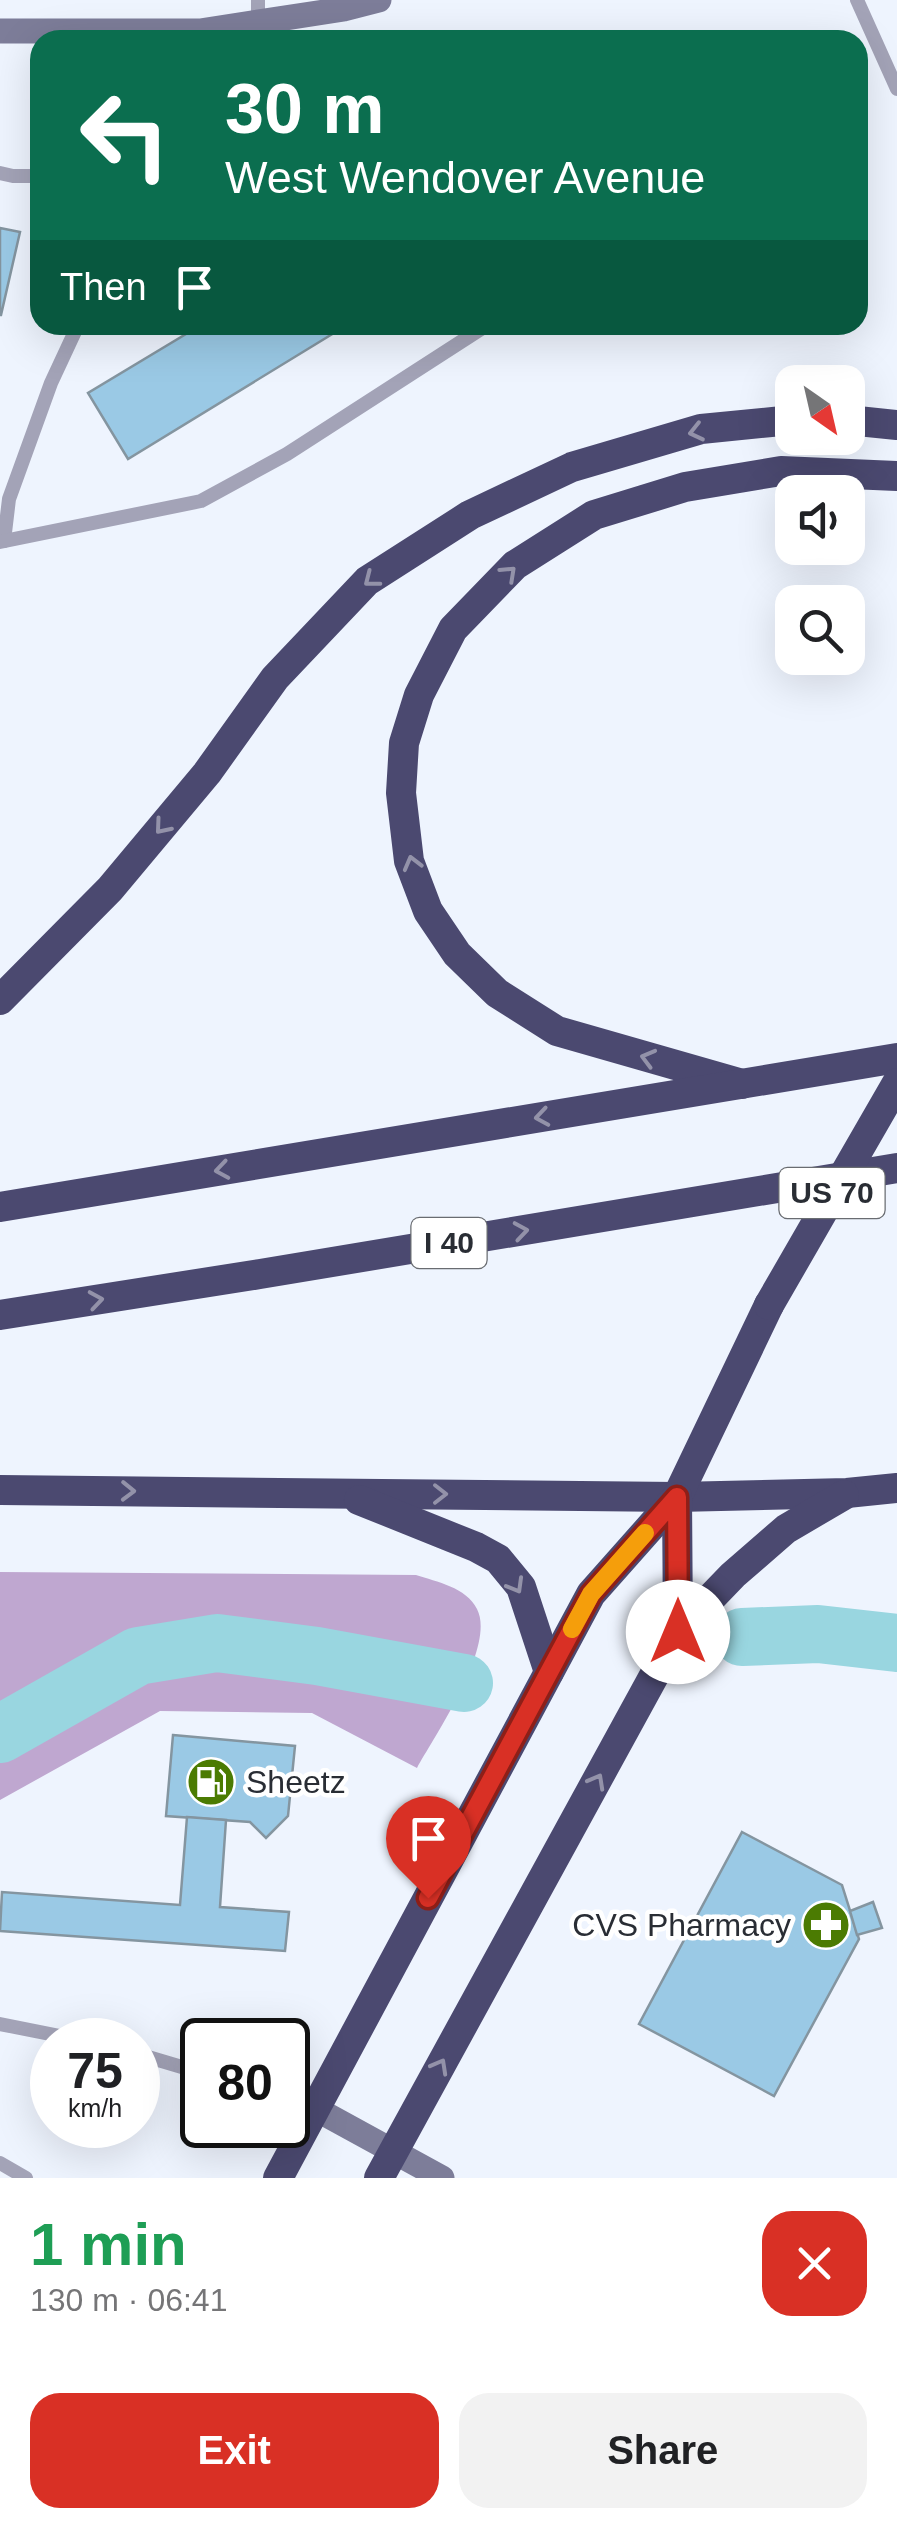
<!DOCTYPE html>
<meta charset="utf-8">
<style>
body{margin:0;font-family:Helvetica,sans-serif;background:#f2f2f2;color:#202124;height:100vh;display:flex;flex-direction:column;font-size:38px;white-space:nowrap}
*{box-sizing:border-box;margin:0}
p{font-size:32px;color:#757577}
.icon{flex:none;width:55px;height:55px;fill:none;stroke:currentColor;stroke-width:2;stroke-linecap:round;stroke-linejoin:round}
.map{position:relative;height:2178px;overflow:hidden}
.sheet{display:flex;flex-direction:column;background:#fff;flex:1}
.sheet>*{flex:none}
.hud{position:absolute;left:30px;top:30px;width:838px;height:305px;border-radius:30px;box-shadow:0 10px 40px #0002;background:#0b6e4f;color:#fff;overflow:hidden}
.needle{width:65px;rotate:146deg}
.tools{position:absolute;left:775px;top:365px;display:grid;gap:20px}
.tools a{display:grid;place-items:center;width:90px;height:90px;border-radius:20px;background:#fff;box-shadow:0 10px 40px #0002;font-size:50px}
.speed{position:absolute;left:30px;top:2018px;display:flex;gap:20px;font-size:50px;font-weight:700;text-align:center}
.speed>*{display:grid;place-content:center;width:130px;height:130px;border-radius:50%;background:#fff;box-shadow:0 10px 40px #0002;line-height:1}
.speed small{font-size:25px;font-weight:400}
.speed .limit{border:5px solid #111;border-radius:15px;background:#fff;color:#111}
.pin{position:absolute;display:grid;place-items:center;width:85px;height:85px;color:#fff;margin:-102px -42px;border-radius:50% 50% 50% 0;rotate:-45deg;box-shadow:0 0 10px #0007}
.pin .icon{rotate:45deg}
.me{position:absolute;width:110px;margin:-55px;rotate:0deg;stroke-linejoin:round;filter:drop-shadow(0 0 8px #0008)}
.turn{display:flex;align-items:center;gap:35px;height:210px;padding:0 30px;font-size:45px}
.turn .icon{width:130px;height:130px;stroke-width:2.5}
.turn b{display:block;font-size:70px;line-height:85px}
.then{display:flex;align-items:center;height:95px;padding:0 30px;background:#0003;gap:20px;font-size:38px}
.round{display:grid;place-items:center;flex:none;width:105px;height:105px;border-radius:30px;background:#f2f2f2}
.headline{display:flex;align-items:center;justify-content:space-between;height:170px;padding:0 30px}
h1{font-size:60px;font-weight:600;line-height:75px;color:#1e9e55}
.button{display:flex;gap:20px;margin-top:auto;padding:20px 30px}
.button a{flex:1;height:115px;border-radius:30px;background:#d93025;color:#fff;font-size:40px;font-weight:600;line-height:115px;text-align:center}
.button a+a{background:#f2f2f2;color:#202124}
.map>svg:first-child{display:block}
.forest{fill:#bfa7d0}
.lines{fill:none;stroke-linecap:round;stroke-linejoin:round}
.river{stroke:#99d6e0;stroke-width:58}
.building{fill:#9ac9e5;stroke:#8495a0;stroke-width:2.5}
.lane{stroke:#a3a3b7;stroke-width:14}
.secondary{stroke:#7d7d99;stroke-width:25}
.highway{stroke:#4b4970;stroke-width:30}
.highway-bridge{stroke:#4b4970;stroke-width:30}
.oneway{stroke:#9392a9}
.route-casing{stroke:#8d1f18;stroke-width:25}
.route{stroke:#d93025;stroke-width:18}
.slow{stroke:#f59e0b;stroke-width:18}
.labels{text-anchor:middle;stroke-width:9;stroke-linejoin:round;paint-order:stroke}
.shield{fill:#fff;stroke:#696c71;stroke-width:2.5}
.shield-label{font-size:30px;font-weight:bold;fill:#292d34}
.poi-label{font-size:32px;fill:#292d34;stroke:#fff;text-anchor:start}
</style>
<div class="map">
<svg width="897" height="2178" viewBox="0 0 897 2178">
<rect width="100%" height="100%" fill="#eef4fe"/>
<path class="forest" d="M0,1572L416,1575C437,1582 466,1587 477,1609C496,1646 436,1734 417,1768L312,1713L160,1711L0,1800Z"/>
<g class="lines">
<g class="river">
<polyline points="742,1637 818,1634 897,1643"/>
<polyline points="0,1734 138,1656 217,1643 317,1656 464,1683"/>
</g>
</g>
<g class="building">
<polygon points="0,228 20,232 1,315 0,315"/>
<polygon points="201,325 347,325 128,459 88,393"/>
<polygon points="173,1735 295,1746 288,1816 266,1838 250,1822 166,1816"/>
<polygon points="187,1817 226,1820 220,1907 289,1912 285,1951 0,1931 2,1892 180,1905"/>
<polygon points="742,1832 842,1885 859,1939 774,2096 639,2024"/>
<polygon points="873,1902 882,1928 857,1935 850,1911"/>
</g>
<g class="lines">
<g class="lane">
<polyline points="258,0 258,22 261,40"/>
<polyline points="857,0 897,89"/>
<polyline points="0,173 13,176 40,176"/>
<polyline points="4,541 9,499 51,383 78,325"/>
<polyline points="0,542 201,501 287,454 487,325"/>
<polyline points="0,2024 80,2040"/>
<polyline points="138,2054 202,2073"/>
<polyline points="288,2100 315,2109"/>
<polyline points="0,2163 26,2178"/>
</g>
<g class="secondary">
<polyline points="0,31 200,31 344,9 379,0"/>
<polyline points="316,2109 442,2178"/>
</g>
<g class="highway">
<polyline points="848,420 897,425"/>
<polyline points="0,1000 110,889 207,773 275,678 367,581 470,515 572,467 701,429 792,420"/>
<polyline points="742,1084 557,1031 497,993 457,954 428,911 409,861 401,793 404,743 419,695 453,629 515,565 594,515 685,487 781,471 897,476"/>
<polyline points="0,1207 897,1058"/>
<polyline points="0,1315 260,1274 897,1168"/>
<polyline points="0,1490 677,1497 847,1493 897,1488"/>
<polyline points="359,1500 476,1547 498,1559 521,1587 549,1672"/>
<polyline points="678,1632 733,1575 786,1529 844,1495"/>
<polyline points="278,2178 591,1594 677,1497 769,1305"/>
<polyline points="379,2178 678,1632 677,1497"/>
</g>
<polyline class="highway-bridge" points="769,1305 897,1083"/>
</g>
<defs><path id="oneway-chevron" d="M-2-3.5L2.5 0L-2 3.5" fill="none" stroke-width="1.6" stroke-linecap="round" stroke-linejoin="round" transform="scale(2.5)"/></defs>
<g class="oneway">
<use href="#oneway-chevron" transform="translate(696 432) rotate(167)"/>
<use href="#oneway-chevron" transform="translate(509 573) rotate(-43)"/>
<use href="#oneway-chevron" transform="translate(371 580) rotate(142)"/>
<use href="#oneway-chevron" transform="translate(162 827) rotate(130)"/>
<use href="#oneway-chevron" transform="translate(412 863) rotate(-105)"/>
<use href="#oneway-chevron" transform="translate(648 1058) rotate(-165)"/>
<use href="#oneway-chevron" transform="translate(542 1117) rotate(171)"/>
<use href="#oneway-chevron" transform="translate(222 1170) rotate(171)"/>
<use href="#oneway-chevron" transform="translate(521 1231) rotate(-9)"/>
<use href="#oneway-chevron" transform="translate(96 1300) rotate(-9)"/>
<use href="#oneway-chevron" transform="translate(128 1491) rotate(1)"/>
<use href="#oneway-chevron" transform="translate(440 1494)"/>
<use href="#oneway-chevron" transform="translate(516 1586) rotate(60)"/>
<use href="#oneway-chevron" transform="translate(597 1781) rotate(-61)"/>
<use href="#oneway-chevron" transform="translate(440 2066) rotate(-61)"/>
</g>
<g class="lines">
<g class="route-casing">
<polyline id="route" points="428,1898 591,1594 677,1497 678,1632"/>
</g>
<use href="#route" class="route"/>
<polyline class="slow" points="572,1629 591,1594 645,1533"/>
</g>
<defs>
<g id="fuel-disc" transform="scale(2.5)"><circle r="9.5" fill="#4b7b02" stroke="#fff"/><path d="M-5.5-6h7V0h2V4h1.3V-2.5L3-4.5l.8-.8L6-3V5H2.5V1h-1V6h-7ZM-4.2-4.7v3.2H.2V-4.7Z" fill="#fff"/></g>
<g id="pharmacy-disc" transform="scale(2.5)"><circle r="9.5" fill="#4b7b02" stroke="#fff"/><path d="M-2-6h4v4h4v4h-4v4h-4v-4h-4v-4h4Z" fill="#fff"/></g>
</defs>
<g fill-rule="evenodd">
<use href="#fuel-disc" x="211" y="1782"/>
<use href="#pharmacy-disc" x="826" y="1925"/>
</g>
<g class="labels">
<g class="shield">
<rect x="779.5" y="1168" width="105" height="50" rx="8"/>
<rect x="411.5" y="1218" width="75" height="50" rx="8"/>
</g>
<g class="shield-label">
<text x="832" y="1203">US 70</text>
<text x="449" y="1253">I 40</text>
</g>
<g class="poi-label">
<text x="246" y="1793">Sheetz</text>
<text x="791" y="1936" text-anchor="end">CVS Pharmacy</text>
</g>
</g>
</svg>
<div class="tools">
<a><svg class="needle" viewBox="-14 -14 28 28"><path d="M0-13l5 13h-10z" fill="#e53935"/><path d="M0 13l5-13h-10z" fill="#757577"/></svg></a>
<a><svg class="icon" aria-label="sound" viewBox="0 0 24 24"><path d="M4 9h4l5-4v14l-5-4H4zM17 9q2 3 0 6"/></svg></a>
<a><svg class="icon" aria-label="search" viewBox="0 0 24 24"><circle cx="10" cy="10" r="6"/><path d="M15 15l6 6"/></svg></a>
</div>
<div class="speed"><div>75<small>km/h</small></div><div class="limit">80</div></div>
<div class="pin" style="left:428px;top:1898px;background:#d93025"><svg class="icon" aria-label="arrive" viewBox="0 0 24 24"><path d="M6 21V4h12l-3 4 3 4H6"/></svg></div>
<svg class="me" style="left:678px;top:1632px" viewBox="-20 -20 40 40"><circle r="19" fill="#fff"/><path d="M0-13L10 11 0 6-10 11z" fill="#d93025"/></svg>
<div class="hud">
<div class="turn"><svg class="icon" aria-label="left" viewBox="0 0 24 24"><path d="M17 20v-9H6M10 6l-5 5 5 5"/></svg><div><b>30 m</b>West Wendover Avenue</div></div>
<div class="then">Then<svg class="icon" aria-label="arrive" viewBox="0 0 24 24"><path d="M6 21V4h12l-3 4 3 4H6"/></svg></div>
</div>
</div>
<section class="sheet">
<div class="headline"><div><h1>1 min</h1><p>130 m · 06:41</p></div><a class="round" style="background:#d93025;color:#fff"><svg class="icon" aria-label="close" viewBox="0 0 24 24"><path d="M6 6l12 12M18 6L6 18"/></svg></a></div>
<div class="button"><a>Exit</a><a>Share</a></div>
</section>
